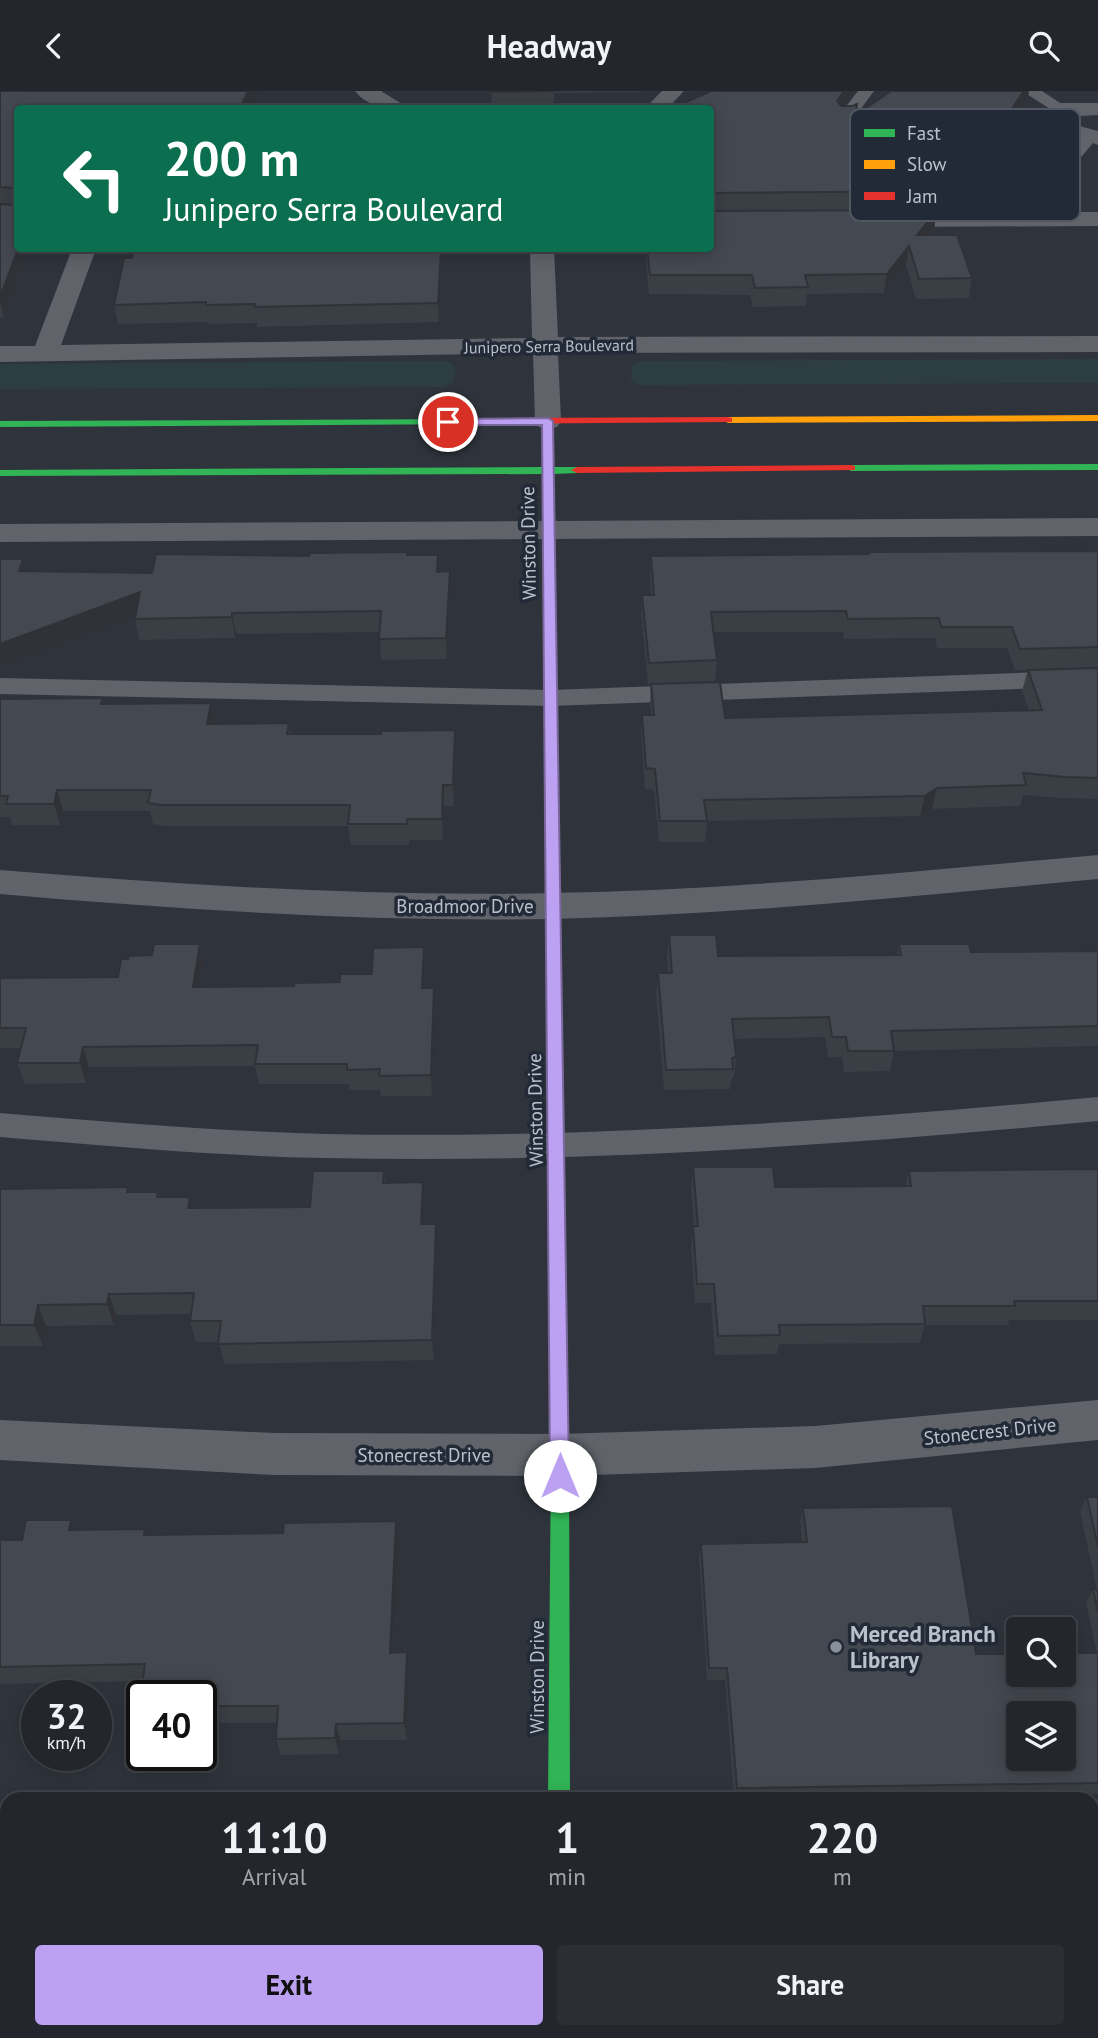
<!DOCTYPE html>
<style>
body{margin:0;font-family:"PT Sans",sans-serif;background:#2b2f35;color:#f1f3f6;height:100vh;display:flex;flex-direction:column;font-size:26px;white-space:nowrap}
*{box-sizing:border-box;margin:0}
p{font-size:23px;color:#a3a5aa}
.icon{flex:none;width:38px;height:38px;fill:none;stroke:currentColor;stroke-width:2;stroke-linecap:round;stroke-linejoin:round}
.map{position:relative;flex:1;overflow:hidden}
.sheet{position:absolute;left:0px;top:1701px;width:1099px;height:247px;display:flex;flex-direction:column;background:#23272d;border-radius:21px 21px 0 0;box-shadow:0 4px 18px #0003,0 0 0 2px #404449}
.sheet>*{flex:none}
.guide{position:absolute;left:14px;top:14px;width:700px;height:147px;border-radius:7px;box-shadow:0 4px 18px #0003,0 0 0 2px #404449;background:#0b6e4f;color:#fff;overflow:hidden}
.fabs{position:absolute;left:1006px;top:1526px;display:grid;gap:14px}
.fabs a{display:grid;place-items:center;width:70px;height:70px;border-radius:7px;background:#23272d;box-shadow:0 4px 18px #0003,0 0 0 2px #404449;font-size:35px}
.speed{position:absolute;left:21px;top:1589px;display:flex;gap:14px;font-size:35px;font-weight:700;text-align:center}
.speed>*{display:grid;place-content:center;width:91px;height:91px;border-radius:50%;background:#23272d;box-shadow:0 4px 18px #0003,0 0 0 2px #404449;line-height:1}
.speed small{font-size:18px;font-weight:400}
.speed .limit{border:4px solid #111;border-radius:10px;background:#fff;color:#111}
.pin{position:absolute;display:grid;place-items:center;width:60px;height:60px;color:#fff;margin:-30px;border:4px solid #fff;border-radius:50%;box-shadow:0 2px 7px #0007}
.me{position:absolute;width:77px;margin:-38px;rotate:0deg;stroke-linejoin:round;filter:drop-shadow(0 0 5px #0008)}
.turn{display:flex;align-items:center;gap:24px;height:147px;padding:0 35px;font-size:32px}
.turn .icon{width:91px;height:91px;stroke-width:2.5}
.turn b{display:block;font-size:49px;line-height:60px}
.eta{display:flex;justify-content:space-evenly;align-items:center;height:119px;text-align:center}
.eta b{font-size:42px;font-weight:800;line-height:49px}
.action{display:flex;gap:14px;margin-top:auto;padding:14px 35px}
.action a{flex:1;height:80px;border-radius:7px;background:#bca0f2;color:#111;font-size:28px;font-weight:800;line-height:80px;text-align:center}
.action a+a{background:#2b2f35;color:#f1f3f6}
header{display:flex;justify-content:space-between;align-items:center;height:91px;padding:0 35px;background:#23272d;font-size:32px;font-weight:800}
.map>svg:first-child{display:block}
.green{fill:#2c3e41}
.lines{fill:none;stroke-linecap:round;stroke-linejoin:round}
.lane{fill:#60636a;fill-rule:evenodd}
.street{fill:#60636a;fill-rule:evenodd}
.fast{fill:#30b455;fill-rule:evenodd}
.slow{fill:#ff9f0a;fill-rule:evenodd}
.jam{fill:#e5322d;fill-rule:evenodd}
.wall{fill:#3a3e45}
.shaded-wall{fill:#303238}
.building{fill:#444850;stroke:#303238;stroke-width:2;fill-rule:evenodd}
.route{fill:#bca0f2;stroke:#7a689d;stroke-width:2}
.poi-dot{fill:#8a9099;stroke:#222a37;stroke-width:2.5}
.labels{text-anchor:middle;stroke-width:7;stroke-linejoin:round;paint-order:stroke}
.far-street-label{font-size:16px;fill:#bbc1cb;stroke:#222a37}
.street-label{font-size:19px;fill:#bbc1cb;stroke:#222a37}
.near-poi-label{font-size:23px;font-weight:bold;fill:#bbc1cb;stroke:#222a37;text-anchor:start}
.key{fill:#222a37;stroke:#505763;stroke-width:2}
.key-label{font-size:19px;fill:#bbc1cb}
</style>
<header><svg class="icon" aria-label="back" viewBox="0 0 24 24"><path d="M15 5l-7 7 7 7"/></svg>Headway<svg class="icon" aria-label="search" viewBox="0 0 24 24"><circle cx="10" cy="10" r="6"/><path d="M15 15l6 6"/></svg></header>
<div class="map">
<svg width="1098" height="1947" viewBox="0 0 1098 1947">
<rect width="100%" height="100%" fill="#2f343c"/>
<g class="green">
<polygon points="1098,268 1098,292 639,294 631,290 632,274 644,270"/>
<polygon points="443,270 452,272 456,280 453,291 445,296 0,298 0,273"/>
</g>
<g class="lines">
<g class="lane">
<polygon points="858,0 874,0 851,31 839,31 837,27"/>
<polygon points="1022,0 1042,0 1069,18 1061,23 1055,21"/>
<polygon points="1098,579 1098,595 550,615 0,603 0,587 550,599"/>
<path d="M1098,1006V1030C841,1054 584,1073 325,1067C217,1065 108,1055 0,1046V1022C108,1031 217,1040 325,1043C584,1048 841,1030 1098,1006Z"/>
</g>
<g class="street">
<path d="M355,0H381L410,18C390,18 368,17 355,0Z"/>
<polygon points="662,0 684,0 667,18 644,18"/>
<polygon points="1061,12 1098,12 1098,24 1064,26 1079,35 1098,40 1098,54 1093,52 1035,121 1098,121 1098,135 883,136 875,134 871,129 875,124 883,122 1010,121 1074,47 1063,45 1041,28 1046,18"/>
<polygon points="72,158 96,158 61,254 532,247 530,158 554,158 558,246 1098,245 1098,261 558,262 561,330 557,336 548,338 539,336 535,330 533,262 0,271 0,255 35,255"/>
<polygon points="1098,427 1098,445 0,451 0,433"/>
<path d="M1098,764V788C916,805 735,824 552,828C368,831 184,819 0,803V779C184,794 368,806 552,802C735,799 916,780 1098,764Z"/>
<polygon points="1098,1309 1098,1349 815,1377 560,1385 274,1384 0,1369 0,1329 274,1342 560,1343 815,1335"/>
</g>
<g class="fast">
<polygon points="487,328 487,332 483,333 0,336 0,330"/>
<polygon points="544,328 553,330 554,376 577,376 583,379 577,382 554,383 560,779 553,784 546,779 543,383 0,385 0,379 543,376"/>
<polygon points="1098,373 1098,379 851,380 845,377 851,374"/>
<polygon points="556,1011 562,1013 564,1017 569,1364 570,1708 548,1708 551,1364 548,1017 550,1013"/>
<polygon points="577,1941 600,1941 602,1947 579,1947"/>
</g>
<g class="slow">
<polygon points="1098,324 1098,330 728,332 723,329 728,326"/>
<rect x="1092" y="1860" width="6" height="22"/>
<rect x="0" y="1870" width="7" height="22"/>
<polygon points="529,1941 551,1941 549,1947 527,1947"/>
</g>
<g class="jam">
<polygon points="728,326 732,327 732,331 483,333 478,330 483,327"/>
<polygon points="851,374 855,375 855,379 577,382 571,379 577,376"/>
<polygon points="553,774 560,779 564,1017 562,1021 550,1021 548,1017 546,779"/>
</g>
</g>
<g class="wall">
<polygon points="0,0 18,18 18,158 29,158 4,227 0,227"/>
<polygon points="491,0 639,0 639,1 554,2 554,17 492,18"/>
<polygon points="711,0 855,0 844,15 856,24 1028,7 974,88 949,119 711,120 937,119 934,138 930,144 972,187 969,207 916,208 906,174 884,202 807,203 806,215 753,216 750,204 649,203 645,158 710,158"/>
<polygon points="443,158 439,231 257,236 257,232 209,233 208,231 118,233 114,214 132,167"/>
<polygon points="1098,460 1098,576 1015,579 1007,557 937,557 935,547 844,548 843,541 713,541 717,569 715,590 648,593 641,524 642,504 651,504 650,486 651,465 867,463 868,461"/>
<polygon points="407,464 439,481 451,501 447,568 381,569 380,541 236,543 235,547 139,549 135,528 135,525 26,480 152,482 309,465"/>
<polygon points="1098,577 1098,708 1059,707 1023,704 1020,715 932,718 920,725 707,730 705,751 659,751 654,699 645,698 641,645 642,624 651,624 650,614 651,593 725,627 1029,619 1022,600 1028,579"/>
<polygon points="0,608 104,613 211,612 215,633 289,632 290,643 381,643 455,639 456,660 454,715 444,715 443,749 409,749 409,754 351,754 348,735 165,735 153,733 150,720 63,720 60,734 12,734 10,726 0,726"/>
<polygon points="669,844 718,865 897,864 899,853 971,861 1098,860 1098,955 894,960 890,980 844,981 842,966 828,966 825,946 734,948 736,966 734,987 732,987 730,998 664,999 656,903 658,882 668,882 667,865"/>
<polygon points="200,853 204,874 201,896 294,895 340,891 372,883 424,856 425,877 425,897 434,897 436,917 432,1005 381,1005 380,999 349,999 349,993 259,993 255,975 89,976 86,992 25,993 17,972 21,957 0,957 0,887 118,886 152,864"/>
<polygon points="693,1076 775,1096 905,1095 909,1080 1098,1078 1098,1229 1009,1229 1008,1234 925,1234 920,1252 779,1253 777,1263 715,1264 711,1212 695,1212 691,1155 693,1135 694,1135 691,1096"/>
<polygon points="384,1080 386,1092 425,1113 424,1133 437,1155 434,1269 224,1273 219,1251 196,1251 190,1230 191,1223 116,1224 114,1234 46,1235 43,1255 0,1255 0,1098 158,1101 159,1106 192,1117 310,1116"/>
<polygon points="1087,1406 1098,1406 1098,1703 734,1708 725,1589 707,1589 699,1466 701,1453 802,1451 800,1430 803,1417 976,1563 1097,1562 1086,1511 1093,1498 1097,1499 1080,1420"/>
<polygon points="75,1439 148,1444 399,1449 394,1562 409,1579 407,1649 340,1649 339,1663 281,1664 276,1648 277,1632 201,1632 201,1605 142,1605 142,1622 139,1616 142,1590 0,1593 0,1449 22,1449"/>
</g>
<g class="shaded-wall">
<polygon points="248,0 258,0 250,18 240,18"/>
<polygon points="844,0 855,0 835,28 837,10"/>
<polygon points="1024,0 1029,0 1028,7 974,88 949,119 953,100"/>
<polygon points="937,119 934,138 914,163 917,144"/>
<polygon points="909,155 906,174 884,202 887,183"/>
<polygon points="18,158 29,158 4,227 0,211 0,206"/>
<polygon points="441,158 443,158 439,231 438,212"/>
<polygon points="23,468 28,489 19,480"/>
<polygon points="450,480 451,501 447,568 446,547"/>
<polygon points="140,501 144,522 0,576 0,553"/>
<polygon points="232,522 236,543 235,547 232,526"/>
<polygon points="211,612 215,633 207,633"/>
<polygon points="455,639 456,660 454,715 453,694"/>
<polygon points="443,694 444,715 443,749 442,728"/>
<polygon points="937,697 932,718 920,725 925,705"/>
<polygon points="57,699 63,720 60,734 54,713"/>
<polygon points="200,853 204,874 197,917 193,896"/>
<polygon points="424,856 425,877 424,917 422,897"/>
<polygon points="434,897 436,917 432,1005 431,984"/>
<polygon points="83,956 89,976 86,992 80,972"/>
<polygon points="423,1091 425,1113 423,1154 421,1133"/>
<polygon points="190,1106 195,1127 188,1117"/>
<polygon points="436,1133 437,1155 434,1269 432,1249"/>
<polygon points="109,1203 116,1224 114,1234 107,1213"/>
<polygon points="38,1214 46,1235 43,1255 34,1234"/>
<polygon points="71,1429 79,1447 69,1439"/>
<polygon points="396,1430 399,1449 393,1579 390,1562"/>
<polygon points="407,1561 409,1579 407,1649 404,1632"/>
<polygon points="336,1633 340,1649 339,1663 335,1647"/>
</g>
<g class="building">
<polygon points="0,0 248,0 240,18 18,18 18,158 0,206 0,113 16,114 16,97 0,96"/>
<polygon points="491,0 554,0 491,1"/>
<polygon points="711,0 844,0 837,10 841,15 853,15 857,13 856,24 891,0 1024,0 977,69 953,100 710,102 710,18 670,18"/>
<polygon points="344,14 350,18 333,18"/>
<polygon points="937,119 917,144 957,144 972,187 919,188 909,155 887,183 805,184 808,196 755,197 752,184 650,184 647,158 710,158 710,120"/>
<polygon points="134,158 441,158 438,212 255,216 255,213 206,214 206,211 114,214 124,167 132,167"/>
<polygon points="1098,460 1098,556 1020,558 1012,536 941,536 939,527 848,528 846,520 711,521 717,569 649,572 642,504 654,504 651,465 869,463 868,461"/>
<polygon points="407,461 407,464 438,464 437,481 450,480 446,547 379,548 381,520 232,522 232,526 135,528 140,501 0,553 0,468 23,468 19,480 152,482 156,463 309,465 310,462"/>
<polygon points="1098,577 1098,687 1065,686 1023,682 1026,694 937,697 925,705 704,709 707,730 660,730 655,678 646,677 642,624 654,624 651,593 720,591 725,627 1042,619 1028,579"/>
<polygon points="103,607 101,613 211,612 207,633 289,632 287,643 381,643 381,640 455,639 453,694 443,694 442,728 407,728 407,733 348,733 350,714 160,714 148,712 151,699 57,699 54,713 6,713 8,705 0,705 0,608"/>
<polygon points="669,844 716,844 718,865 901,864 899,853 969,853 971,861 1098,860 1098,935 891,940 894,960 848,960 846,946 832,946 829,926 732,928 736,966 732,967 733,978 666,979 658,882 672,882"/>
<polygon points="154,853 200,853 193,896 294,895 295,892 340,891 340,883 372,883 373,857 424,856 422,897 434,897 431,984 379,985 380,978 347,979 347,973 255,973 258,954 83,956 80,972 17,972 26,937 0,937 0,887 118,886 121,868 128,868 128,865 152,864"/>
<polygon points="693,1076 773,1076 775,1096 911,1095 909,1080 1098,1078 1098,1210 1014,1210 1015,1215 923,1215 925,1233 779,1234 780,1244 718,1245 714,1193 697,1193 693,1135 698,1135"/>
<polygon points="313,1080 384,1080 383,1092 423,1091 421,1133 436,1133 432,1249 218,1253 221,1230 190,1230 194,1202 109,1203 107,1213 38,1214 34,1234 0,1234 0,1098 128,1096 127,1101 158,1101 157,1106 190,1106 188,1117 310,1116"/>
<polygon points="1087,1406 1098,1406 1098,1456"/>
<path d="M952,1415L976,1563H1018V1584H1064V1562H1098V1692L737,1697L727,1577H709L701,1453L807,1451L803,1417ZM1018,1622H1064V1668H1018Z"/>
<polygon points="26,1429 71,1429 69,1439 145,1438 144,1444 283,1442 284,1432 396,1430 390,1562 407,1561 404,1632 336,1633 335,1647 276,1648 278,1615 201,1615 201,1605 142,1605 142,1616 139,1616 145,1573 0,1576 0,1449 22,1449"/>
<polygon points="1093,1498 1098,1499 1098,1521"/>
</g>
<polygon class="route" points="548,327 553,330 569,1385 567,1391 560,1394 553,1391 550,1385 542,334 448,334 443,331 448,328"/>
<circle class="poi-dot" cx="836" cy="1556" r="7"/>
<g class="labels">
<g class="far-street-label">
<text transform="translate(549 255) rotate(-1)" y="6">Junipero Serra Boulevard</text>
</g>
<g class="street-label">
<text transform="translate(528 452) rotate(-91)" y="7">Winston Drive</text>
<text x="465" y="822">Broadmoor Drive</text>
<text transform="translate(535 1019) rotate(-91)" y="7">Winston Drive</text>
<text transform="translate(990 1340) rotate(-6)" y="7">Stonecrest Drive</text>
<text x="424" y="1371">Stonecrest Drive</text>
<text transform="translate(537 1586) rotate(-90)" y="7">Winston Drive</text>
</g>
<g class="near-poi-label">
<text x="850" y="1551">Merced Branch<tspan x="850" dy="26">Library</tspan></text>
</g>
</g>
<rect x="850" y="18" width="230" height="112" rx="10" class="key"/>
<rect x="864" y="38" width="31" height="8" fill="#30b455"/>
<rect x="864" y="69" width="31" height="9" fill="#ff9f0a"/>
<rect x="864" y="101" width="31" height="8" fill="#e5322d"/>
<g class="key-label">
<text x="907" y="49">Fast</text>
<text x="907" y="80">Slow</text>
<text x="907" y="112">Jam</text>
</g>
</svg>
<div class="fabs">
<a><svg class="icon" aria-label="search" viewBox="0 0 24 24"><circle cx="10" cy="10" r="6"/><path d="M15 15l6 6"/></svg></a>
<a><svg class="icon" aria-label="layers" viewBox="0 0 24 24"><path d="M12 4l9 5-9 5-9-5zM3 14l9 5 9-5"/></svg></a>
</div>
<div class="speed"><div>32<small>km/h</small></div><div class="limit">40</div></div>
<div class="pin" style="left:448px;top:331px;background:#d93025"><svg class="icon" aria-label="arrive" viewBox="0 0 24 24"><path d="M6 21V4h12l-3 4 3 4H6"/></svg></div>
<svg class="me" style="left:560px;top:1385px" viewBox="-20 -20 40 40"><circle r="19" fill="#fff"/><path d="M0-13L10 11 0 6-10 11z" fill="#bca0f2"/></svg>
<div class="guide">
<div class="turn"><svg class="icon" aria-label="left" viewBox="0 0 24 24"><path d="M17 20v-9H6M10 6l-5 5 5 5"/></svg><div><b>200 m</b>Junipero Serra Boulevard</div></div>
</div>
<section class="sheet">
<div class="eta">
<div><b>11:10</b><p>Arrival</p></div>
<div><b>1</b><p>min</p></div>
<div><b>220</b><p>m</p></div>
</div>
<div class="action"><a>Exit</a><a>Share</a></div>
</section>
</div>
